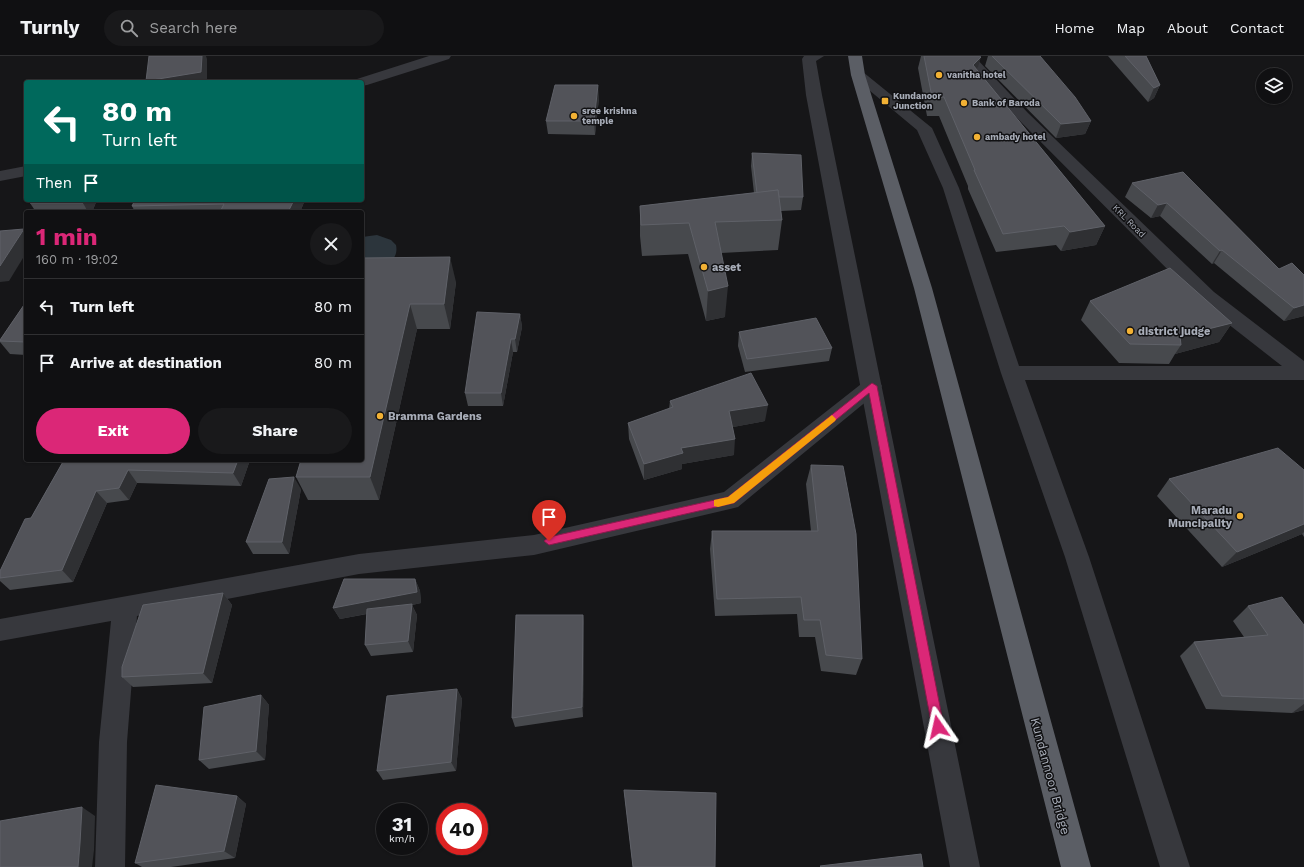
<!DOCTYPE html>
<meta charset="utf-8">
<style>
body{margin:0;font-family:"Work Sans",sans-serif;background:#19191b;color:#f1f3f6;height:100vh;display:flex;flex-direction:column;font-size:15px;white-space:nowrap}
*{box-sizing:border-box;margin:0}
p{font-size:13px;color:#9c9d9f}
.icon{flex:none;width:22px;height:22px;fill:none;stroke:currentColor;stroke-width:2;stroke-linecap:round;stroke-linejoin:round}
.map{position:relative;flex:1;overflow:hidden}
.panel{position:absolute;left:24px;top:154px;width:340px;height:252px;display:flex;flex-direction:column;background:#101012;border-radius:4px;box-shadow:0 1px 3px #0004,0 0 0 1px #303032}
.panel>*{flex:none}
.guide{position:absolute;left:24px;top:24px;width:340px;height:122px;border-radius:4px;box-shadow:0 1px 3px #0004,0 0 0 1px #303032;background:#00695c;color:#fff;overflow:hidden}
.buttons{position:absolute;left:1256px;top:12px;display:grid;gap:8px}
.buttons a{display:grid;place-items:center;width:36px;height:36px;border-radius:50%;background:#101012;box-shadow:0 1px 3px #0004,0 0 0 1px #303032;font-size:20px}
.speed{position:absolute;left:376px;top:747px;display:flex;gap:8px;font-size:20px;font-weight:700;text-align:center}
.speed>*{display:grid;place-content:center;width:52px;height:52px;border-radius:50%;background:#101012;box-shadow:0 1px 3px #0004,0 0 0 1px #303032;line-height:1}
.speed small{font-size:10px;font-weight:400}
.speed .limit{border:6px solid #d22;background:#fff;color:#111}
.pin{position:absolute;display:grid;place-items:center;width:34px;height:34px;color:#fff;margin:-41px -17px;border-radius:50% 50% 50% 0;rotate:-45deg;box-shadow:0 0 4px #0007}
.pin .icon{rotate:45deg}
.me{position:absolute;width:44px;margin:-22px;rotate:349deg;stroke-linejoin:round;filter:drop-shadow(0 0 3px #0008)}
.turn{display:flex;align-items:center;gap:14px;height:84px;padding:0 12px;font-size:18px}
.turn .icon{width:52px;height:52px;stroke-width:2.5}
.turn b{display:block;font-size:28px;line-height:34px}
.then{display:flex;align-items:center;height:38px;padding:0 12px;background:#0003;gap:8px;font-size:15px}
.round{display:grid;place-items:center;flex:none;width:42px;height:42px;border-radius:21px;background:#19191b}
.headline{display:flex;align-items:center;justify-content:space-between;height:68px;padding:0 12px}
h1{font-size:24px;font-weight:700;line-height:30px;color:#db2777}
.primary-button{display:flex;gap:8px;margin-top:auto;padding:8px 12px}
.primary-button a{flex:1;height:46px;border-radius:24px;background:#db2777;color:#fff;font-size:16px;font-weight:700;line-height:46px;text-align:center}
.primary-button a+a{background:#19191b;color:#f1f3f6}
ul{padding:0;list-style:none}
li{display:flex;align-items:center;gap:12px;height:56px;padding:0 12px;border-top:1px solid #303032}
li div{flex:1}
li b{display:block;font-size:15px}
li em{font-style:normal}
header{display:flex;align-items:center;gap:24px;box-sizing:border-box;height:56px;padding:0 20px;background:#101012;border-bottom:1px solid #303032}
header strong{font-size:19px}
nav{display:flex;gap:22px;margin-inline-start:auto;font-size:14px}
.search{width:280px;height:36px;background:#19191b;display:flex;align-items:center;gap:10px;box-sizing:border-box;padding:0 14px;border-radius:22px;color:#9c9d9f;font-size:15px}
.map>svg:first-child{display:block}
.water{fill:#2c353c}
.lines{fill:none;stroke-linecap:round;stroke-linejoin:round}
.minor{fill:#37383d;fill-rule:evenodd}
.tertiary{fill:#37383d;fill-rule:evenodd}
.trunk{fill:#5b5e65;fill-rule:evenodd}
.wall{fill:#47494d}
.shaded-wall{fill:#2f3033}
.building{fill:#525359;stroke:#5f6168}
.route{fill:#db2777;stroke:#8e194d}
.slow{fill:#f59e0b}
.poi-dot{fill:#f2b134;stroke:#111113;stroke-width:1.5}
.labels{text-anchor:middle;stroke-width:3;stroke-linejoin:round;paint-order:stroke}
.far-poi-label{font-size:9px;font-weight:bold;fill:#a8adb8;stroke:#111113;text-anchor:start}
.far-street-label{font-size:9px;fill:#a8adb8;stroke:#111113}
.poi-label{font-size:11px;font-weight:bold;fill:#a8adb8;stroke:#111113;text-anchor:start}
.near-street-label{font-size:13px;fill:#a8adb8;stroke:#111113}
</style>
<header>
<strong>Turnly</strong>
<div class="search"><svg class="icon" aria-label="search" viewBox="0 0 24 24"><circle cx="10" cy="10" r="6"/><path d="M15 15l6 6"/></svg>Search here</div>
<nav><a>Home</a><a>Map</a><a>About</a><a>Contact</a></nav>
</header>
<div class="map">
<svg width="1304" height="811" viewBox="0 0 1304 811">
<rect width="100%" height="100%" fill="#161618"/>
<path class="water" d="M377,179L391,184L396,189C400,209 377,211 362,216V181Z"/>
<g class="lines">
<g class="minor">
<polygon points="429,0 451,0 449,3 367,29 362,30 362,26 355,26 357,23"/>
<polygon points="959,0 974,0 1028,57 1214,236 1304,305 1304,324 1025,324 1089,501 1190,811 1160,811 1065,501 1001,317 943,132 917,74 851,19 853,16 863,16 932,72 959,132 1019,310 1282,310 1200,246 1018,63"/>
<polygon points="26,110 26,120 0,125 0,115"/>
<polygon points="872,322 879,325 882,330 879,335 738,451 730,453 534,499 359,518 137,560 127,686 125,811 95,811 99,686 111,565 0,585 0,563 359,498 534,479 724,436 865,325"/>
</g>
<polygon class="tertiary" points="804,0 824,0 816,5 822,39 980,811 950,811 806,39 802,3"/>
<polygon class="trunk" points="848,0 862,0 865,19 932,232 1091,811 1061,811 914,232 851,19"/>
</g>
<g class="wall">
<polygon points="921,0 979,0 977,14 1105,170 1096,189 1061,195 1056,189 996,196 968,133 968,130 939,60 927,60 918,12"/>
<polygon points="988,0 1040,0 1091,65 1085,78 1056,82 985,10"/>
<polygon points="1108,0 1146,0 1160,29 1154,42 1148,46"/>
<polygon points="599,42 595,79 548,78 546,65"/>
<polygon points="752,97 803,141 801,154 781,155 782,164 778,194 721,197 725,261 706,265 688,198 642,200 640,180 640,150 754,137 751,110"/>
<polygon points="1183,116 1279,213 1304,219 1304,260 1284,265 1214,207 1212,208 1160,160 1151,162 1125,141 1132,127"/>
<polygon points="97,144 92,156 36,156 30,147"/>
<polygon points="135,144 305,144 300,156 135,156 132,150"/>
<polygon points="362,202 456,226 450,273 417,273 379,444 308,444 296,421"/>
<polygon points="1090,245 1232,267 1219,286 1175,298 1169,308 1119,307 1081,264"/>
<polygon points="26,246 26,299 10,298 0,286 0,284"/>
<polygon points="520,258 522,271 517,296 513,296 503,350 468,350 465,337"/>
<polygon points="739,276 832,292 829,305 745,316 738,290"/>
<polygon points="670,345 765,365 733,371 734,399 682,408 682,413 644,424 629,383 628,367 669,353"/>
<polygon points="64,404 250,404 241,430 137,427 129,444 107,447 73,526 10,534 0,525 0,515 31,462"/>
<polygon points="811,409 862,603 856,619 821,615 815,581 799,581 797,558 715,560 710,493 712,475 811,475 806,428"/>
<polygon points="1304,414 1304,481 1302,478 1222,511 1157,440 1169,423"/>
<polygon points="301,433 289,498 253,498 246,486"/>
<polygon points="415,523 420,535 421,547 412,549 417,559 413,596 371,600 365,589 367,558 340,563 333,552"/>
<polygon points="223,537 232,549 212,627 133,631 122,621"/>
<polygon points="1248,550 1304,569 1304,654 1292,657 1206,653 1180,600 1194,586 1244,581 1233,565"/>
<polygon points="583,559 584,570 583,661 515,671 512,662"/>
<polygon points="457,633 462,643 456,715 383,724 377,715"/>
<polygon points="261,639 269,649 265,704 209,713 199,704"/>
<polygon points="624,734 715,811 633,811"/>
<polygon points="237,740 246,748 235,802 171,811 142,811 135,807"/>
</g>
<g class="shaded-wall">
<polygon points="202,0 206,0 207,3 207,26 147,26 146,25"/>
<polygon points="981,1 975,20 973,9"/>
<polygon points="598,29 599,42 595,79 594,65"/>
<polygon points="1160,29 1154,42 1148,46 1154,32"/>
<polygon points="1091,65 1085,78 1056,82 1061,68"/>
<polygon points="84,144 97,144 92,156 88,156 83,147"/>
<polygon points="294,144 305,144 300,156 288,156"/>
<polygon points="1167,147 1160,160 1151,162 1158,149"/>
<polygon points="1105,170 1096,189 1061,195 1070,176"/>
<polygon points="24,173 26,176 26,197 9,225 0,226 0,210"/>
<polygon points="1222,194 1214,207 1212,208 1220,195"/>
<polygon points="450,201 456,226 450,273 444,248"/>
<polygon points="728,230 725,261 706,265 708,235"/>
<polygon points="410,248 417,273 379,444 370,421"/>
<polygon points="1304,249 1304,260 1284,265 1294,252"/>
<polygon points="520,258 522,271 517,296 515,283"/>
<polygon points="1232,267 1219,286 1175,298 1181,289 1180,280"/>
<polygon points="511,283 513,296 503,350 501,337"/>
<polygon points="768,349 765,365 728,372 729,355"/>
<polygon points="735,383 734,399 682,408 682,413 644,424 644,408 681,392"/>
<polygon points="238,404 250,404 241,430 233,417"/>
<polygon points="128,414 137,427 129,444 119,432"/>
<polygon points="294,421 301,433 289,498 282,486"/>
<polygon points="96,435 107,447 73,526 62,514"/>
<polygon points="1304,468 1304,476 1302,478 1222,511 1237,496"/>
<polygon points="415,523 420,535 421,547 412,549 417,559 413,596 408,585 412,549 340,563 333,552"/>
<polygon points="223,537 232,549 212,627 203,617"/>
<polygon points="583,559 584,570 583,661 582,651"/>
<polygon points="457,633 462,643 456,715 451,706"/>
<polygon points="261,639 269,649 265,704 256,695"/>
<polygon points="1304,648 1304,654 1292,657"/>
<polygon points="237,740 246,748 235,802 224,795"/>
<polygon points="82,751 95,760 94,794 92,811 78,811"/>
</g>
<g class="building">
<polygon points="149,0 202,0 201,16 146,25"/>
<polygon points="924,0 979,0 981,1 973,9 1105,170 1070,176 1064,170 1003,178 974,114 975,114 944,41 932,41"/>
<polygon points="992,0 1040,0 1075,41 1091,65 1061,68"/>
<polygon points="1125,0 1146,0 1160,29 1154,32"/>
<polygon points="555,29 598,29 594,65 546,65"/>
<polygon points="752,97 801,99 803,141 779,141 778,134 757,137"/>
<polygon points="1183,116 1279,213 1292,207 1304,219 1304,249 1294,252 1222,194 1220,195 1167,147 1158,149 1132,127"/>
<polygon points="778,134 782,164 715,166 728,230 708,235 689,167 641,169 640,150"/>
<polygon points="32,144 84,144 83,147 30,147"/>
<polygon points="135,144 294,144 288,156 220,156 224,148 132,150"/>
<polygon points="24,173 0,210 0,175"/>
<polygon points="450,201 444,248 410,248 370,421 296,421 301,404 362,404 362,202"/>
<polygon points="1170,212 1232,267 1180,280 1181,289 1130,288 1090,245"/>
<polygon points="26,246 26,286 0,285 0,284"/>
<polygon points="477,256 520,258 515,283 511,283 501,337 465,337"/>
<polygon points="816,262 832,292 747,303 739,276"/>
<polygon points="751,317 768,349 729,355 735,383 681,392 683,397 644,408 628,367 673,351 670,345"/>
<polygon points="1278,392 1304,414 1304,468 1237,496 1169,423"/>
<polygon points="64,404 238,404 233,417 128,414 119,432 96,435 62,514 0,522 0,515 25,463 31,462"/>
<polygon points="811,409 843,410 856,478 862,603 826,599 820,564 804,564 801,541 717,543 712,475 818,475"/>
<polygon points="294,421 282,486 246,486 269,423"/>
<polygon points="344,523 415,523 417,536 333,552"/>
<polygon points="223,537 203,617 122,621 122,611 143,549"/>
<polygon points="1282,541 1304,569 1304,643 1222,640 1194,586 1268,579 1248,550"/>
<polygon points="412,548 408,585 365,589 367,553"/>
<polygon points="516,559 583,559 582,651 512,662"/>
<polygon points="457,633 451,706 377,715 387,640"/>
<polygon points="261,639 256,695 199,704 204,651"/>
<polygon points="156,729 237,740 224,795 135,807"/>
<polygon points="624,734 716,737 715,811 633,811"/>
<polygon points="82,751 80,787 78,811 0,811 0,765"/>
<polygon points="921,798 923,811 821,811 820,810"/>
</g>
<polygon class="route" points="872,327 877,330 944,671 942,675 938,677 934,675 932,671 869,337 734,447 549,489 544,485 549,481 728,441"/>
<polygon class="slow" points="832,359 836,363 835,365 734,447 718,451 714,450 714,444 728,441"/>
<g class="poi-dot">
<circle cx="939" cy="19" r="4"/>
<rect x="881" y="41" width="8" height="8" rx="2"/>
<circle cx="964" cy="47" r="4"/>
<circle cx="574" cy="60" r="4"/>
<circle cx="977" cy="81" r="4"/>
<circle cx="704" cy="211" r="4"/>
<circle cx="1130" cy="275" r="4"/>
<circle cx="380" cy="360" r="4"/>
<circle cx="1240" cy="460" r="4"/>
</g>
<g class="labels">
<g class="far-poi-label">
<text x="947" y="22">vanitha hotel</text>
<text x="893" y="43">Kundanoor<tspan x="893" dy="10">Junction</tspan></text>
<text x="972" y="50">Bank of Baroda</text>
<text x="582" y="58">sree krishna<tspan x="582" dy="10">temple</tspan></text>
<text x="985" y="84">ambady hotel</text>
</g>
<g class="far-street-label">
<text transform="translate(1129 165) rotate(45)" y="3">KRL Road</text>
</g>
<g class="poi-label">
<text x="712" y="215">asset</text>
<text x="1138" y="279">district judge</text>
<text x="388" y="364">Bramma Gardens</text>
<text x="1232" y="458" text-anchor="end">Maradu<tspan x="1232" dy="13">Muncipality</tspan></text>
</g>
<g class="near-street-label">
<text transform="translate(1051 720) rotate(75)" y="5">Kundannoor Bridge</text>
</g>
</g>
</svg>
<div class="buttons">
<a><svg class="icon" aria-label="layers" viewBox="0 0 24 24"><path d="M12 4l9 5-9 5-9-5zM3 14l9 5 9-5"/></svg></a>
</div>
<div class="speed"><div>31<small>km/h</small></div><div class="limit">40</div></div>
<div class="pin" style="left:549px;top:485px;background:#d93025"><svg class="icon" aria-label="arrive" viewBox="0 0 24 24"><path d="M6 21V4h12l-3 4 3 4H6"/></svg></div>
<svg class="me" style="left:938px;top:671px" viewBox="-20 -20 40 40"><path d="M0-17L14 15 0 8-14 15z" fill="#db2777" stroke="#fff" stroke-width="4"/></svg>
<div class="guide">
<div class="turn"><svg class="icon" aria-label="left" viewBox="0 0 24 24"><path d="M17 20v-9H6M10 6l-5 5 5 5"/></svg><div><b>80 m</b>Turn left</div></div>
<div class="then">Then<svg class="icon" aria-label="arrive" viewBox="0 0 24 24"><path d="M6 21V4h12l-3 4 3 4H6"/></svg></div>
</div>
<section class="panel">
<div class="headline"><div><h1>1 min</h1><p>160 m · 19:02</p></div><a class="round"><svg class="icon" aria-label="close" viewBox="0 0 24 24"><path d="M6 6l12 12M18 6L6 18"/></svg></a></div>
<ul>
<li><svg class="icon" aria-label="left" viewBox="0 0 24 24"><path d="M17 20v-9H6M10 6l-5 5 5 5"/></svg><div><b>Turn left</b></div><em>80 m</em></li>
<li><svg class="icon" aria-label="arrive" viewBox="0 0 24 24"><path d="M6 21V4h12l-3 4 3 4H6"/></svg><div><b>Arrive at destination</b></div><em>80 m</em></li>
</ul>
<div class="primary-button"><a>Exit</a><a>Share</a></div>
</section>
</div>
